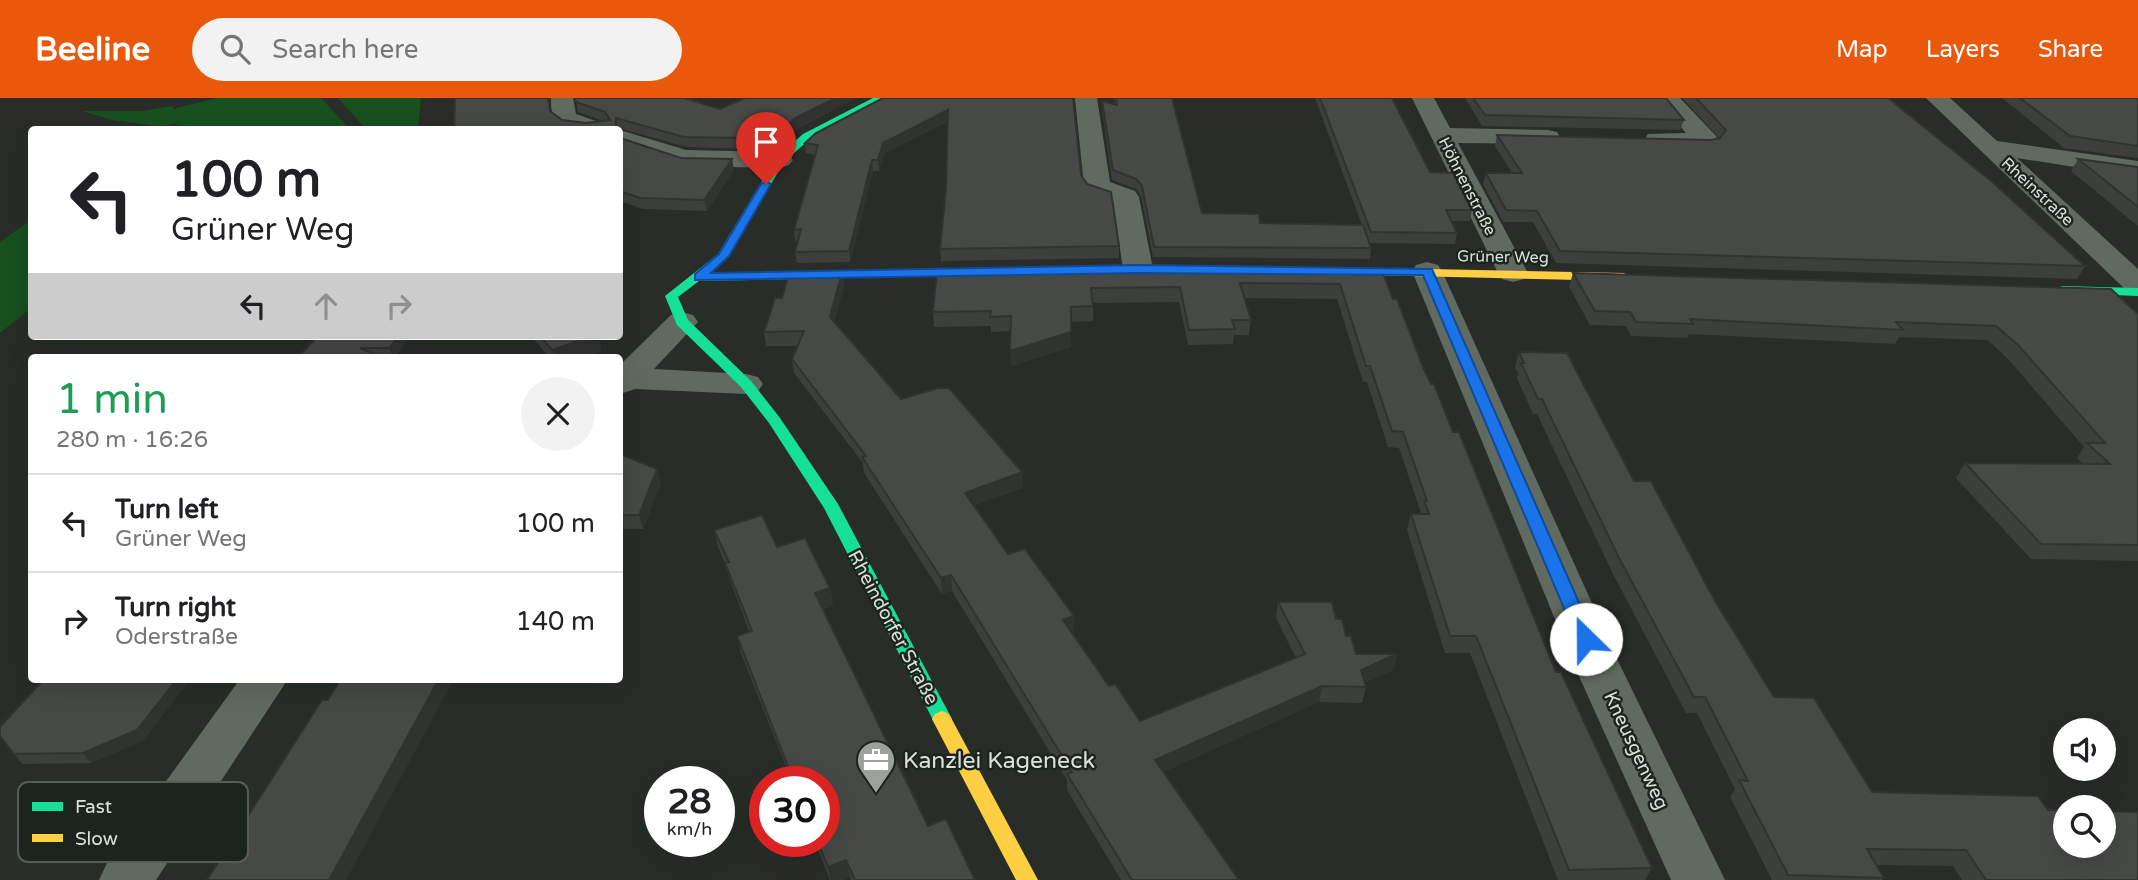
<!DOCTYPE html>
<meta charset="utf-8">
<style>
body{margin:0;font-family:"Varela Round",sans-serif;background:#f2f2f2;color:#202124;height:100vh;display:flex;flex-direction:column;font-size:26px;white-space:nowrap}
*{box-sizing:border-box;margin:0}
p{font-size:23px;color:#757577}
.icon{flex:none;width:38px;height:38px;fill:none;stroke:currentColor;stroke-width:2;stroke-linecap:round;stroke-linejoin:round}
.map{position:relative;flex:1;overflow:hidden}
.sheet{position:absolute;left:28px;top:256px;width:595px;height:329px;display:flex;flex-direction:column;background:#fff;border-radius:7px;box-shadow:0 7px 28px #0002}
.sheet>*{flex:none}
.banner{position:absolute;left:28px;top:28px;width:595px;height:214px;border-radius:7px;box-shadow:0 7px 28px #0002;background:#fff;color:#202124;overflow:hidden}
.fabs{position:absolute;left:2053px;top:620px;display:grid;gap:14px}
.fabs a{display:grid;place-items:center;width:63px;height:63px;border-radius:50%;background:#fff;box-shadow:0 7px 28px #0002;font-size:35px}
.speed{position:absolute;left:644px;top:668px;display:flex;gap:14px;font-size:35px;font-weight:700;text-align:center}
.speed>*{display:grid;place-content:center;width:91px;height:91px;border-radius:50%;background:#fff;box-shadow:0 7px 28px #0002;line-height:1}
.speed small{font-size:18px;font-weight:400}
.speed .limit{border:10px solid #d22;background:#fff;color:#111}
.pin{position:absolute;display:grid;place-items:center;width:60px;height:60px;color:#fff;margin:-72px -30px;border-radius:50% 50% 50% 0;rotate:-45deg;box-shadow:0 0 7px #0007}
.pin .icon{rotate:45deg}
.me{position:absolute;width:77px;margin:-38px;rotate:337deg;stroke-linejoin:round;filter:drop-shadow(0 0 5px #0008)}
.turn{display:flex;align-items:center;gap:24px;height:147px;padding:0 28px;font-size:32px}
.turn .icon{width:91px;height:91px;stroke-width:2.5}
.turn b{display:block;font-size:49px;line-height:60px}
.lanes{display:flex;align-items:center;height:66px;padding:0 28px;background:#0003;justify-content:center;gap:35px;direction:ltr}
.lanes .off{opacity:.35}
.round{display:grid;place-items:center;flex:none;width:74px;height:74px;border-radius:37px;background:#f2f2f2}
.head{display:flex;align-items:center;justify-content:space-between;height:119px;padding:0 28px}
h1{font-size:42px;font-weight:600;line-height:52px;color:#1e9e55}
ul{padding:0;list-style:none}
li{display:flex;align-items:center;gap:21px;height:98px;padding:0 28px;border-top:2px solid #e0e0e0}
li div{flex:1}
li b{display:block;font-size:26px}
li em{font-style:normal}
header{display:flex;align-items:center;gap:42px;box-sizing:border-box;height:98px;padding:0 35px;background:#ea580c;color:#fff}
header strong{font-size:33px}
nav{display:flex;gap:38px;margin-inline-start:auto;font-size:24px}
.search{width:490px;height:63px;background:#f2f2f2;display:flex;align-items:center;gap:18px;box-sizing:border-box;padding:0 24px;border-radius:38px;color:#757577;font-size:26px}
.map>svg:first-child{display:block}
.green{fill:#18501f}
.lines{fill:none;stroke-linecap:round;stroke-linejoin:round}
.street{fill:#616a61;fill-rule:evenodd}
.fast{fill:#16e098;fill-rule:evenodd}
.slow{fill:#ffcf43;fill-rule:evenodd}
.wall{fill:#3c3f3c}
.shaded-wall{fill:#313331}
.building{fill:#464946;stroke:#313331;stroke-width:2}
.route{fill:#1a73e8;stroke:#114b97;stroke-width:2}
.labels{text-anchor:middle;stroke-width:5;stroke-linejoin:round;paint-order:stroke}
.far-street-label{font-size:16px;fill:#dbe0db;stroke:#1d241d}
.street-label{font-size:19px;fill:#dbe0db;stroke:#1d241d}
.near-poi-label{font-size:23px;fill:#dbe0db;stroke:#1d241d;text-anchor:start}
.key{fill:#1d241d;stroke:#565c56;stroke-width:2}
.key-label{font-size:19px;fill:#dbe0db}
</style>
<header>
<strong>Beeline</strong>
<div class="search"><svg class="icon" aria-label="search" viewBox="0 0 24 24"><circle cx="10" cy="10" r="6"/><path d="M15 15l6 6"/></svg>Search here</div>
<nav><a>Map</a><a>Layers</a><a>Share</a></nav>
</header>
<div class="map">
<svg width="2138" height="782" viewBox="0 0 2138 782">
<rect width="100%" height="100%" fill="#282d28"/>
<g class="green">
<polygon points="217,0 321,0 350,31 250,32 235,29 180,31 185,28 172,26 165,29 112,22 82,13 141,13 173,8 173,11"/>
<polygon points="338,0 421,0 418,31 366,31"/>
<polygon points="31,122 31,210 0,235 0,144"/>
</g>
<g class="lines">
<g class="street">
<path d="M551,0H573L576,16L607,27L610,32C595,32 565,36 555,22C551,17 551,7 551,0Z"/>
<polygon points="1075,0 1097,0 1110,84 1135,93 1139,99 1153,171 1148,177 1138,180 1128,177 1123,171 1113,103 1088,94 1084,88"/>
<polygon points="1412,0 1434,0 1450,30 1548,32 1557,34 1560,39 1557,44 1548,46 1458,45 1528,175 1524,181 1513,184 1502,181 1498,175"/>
<polygon points="1656,0 1680,0 1716,38 1719,43 1716,48 1707,50 1648,46 1645,41 1648,36 1686,35"/>
<polygon points="1926,0 1950,0 1997,43 2138,63 2138,79 2017,60 2138,171 2138,196 2127,193"/>
<polygon points="620,32 686,52 780,54 789,57 793,62 789,67 780,70 684,68 620,47"/>
<polygon points="1427,164 1438,167 1442,173 1619,565 1725,782 1671,782 1573,565 1412,173 1416,167"/>
<polygon points="682,214 693,217 698,224 654,271 746,276 758,279 763,286 758,293 746,296 635,291 620,296 620,267 671,217"/>
<polygon points="240,581 288,581 156,782 99,782 107,765"/>
</g>
<g class="fast">
<polygon points="873,0 885,0 811,40 784,64 729,158 708,175 987,170 993,174 991,177 699,183 678,199 688,222 751,283 780,320 838,406 952,621 949,626 942,629 935,626 824,410 769,325 741,289 677,227 665,198 718,156 776,60 803,36"/>
<polygon points="2062,188 2138,190 2138,198 2058,195 2056,192"/>
</g>
<g class="slow">
<polygon points="1331,169 1624,175 1630,179 1624,183 1327,176 1327,170"/>
<polygon points="942,613 949,616 1038,782 1016,782 932,621 935,616"/>
</g>
</g>
<g class="wall">
<polygon points="549,0 551,14 562,22 586,25 603,23 578,14 576,4 720,11 745,0 856,0 797,31 776,49 752,45 748,51 686,49 618,30 619,32 454,32"/>
<polygon points="1073,0 1081,77 1119,148 1119,160 941,163 940,151 946,90 948,23 885,55 879,73 873,73 850,164 797,165 795,154 798,143 795,143 794,132 815,57 806,55 805,45"/>
<polygon points="1114,0 1172,0 1202,115 1260,125 1362,127 1315,0 1392,0 1430,74 1472,112 1470,123 1451,123 1457,135 1455,146 1369,145 1371,150 1370,161 1153,159 1141,98 1136,91 1112,82 1102,12 1102,3 1115,7"/>
<polygon points="1465,0 1666,0 1684,22 1680,32 1482,28"/>
<polygon points="1682,0 1888,0 2085,168 2077,181 1556,165 1533,124 1503,124 1483,86 1486,75 1512,75 1495,48 1497,37 1711,42 1719,40"/>
<polygon points="2002,0 2138,0 2138,60 2064,50"/>
<polygon points="620,40 681,60 734,72 707,113 643,111 620,103"/>
<polygon points="2078,61 2138,69 2138,128 2071,73"/>
<polygon points="1381,170 1393,201 1453,334 1556,574 1652,770 1645,782 1558,782 1470,555 1445,555 1407,432 1411,416 1421,416 1421,415 1399,350 1388,349 1367,284 1363,284 1337,201 1244,200 1251,222 1249,237 1234,237 1233,246 1188,247 1179,204 1093,205 1093,223 1071,224 1071,249 1011,268 1011,233 991,234 991,228 934,229 933,214 937,172"/>
<polygon points="842,174 844,188 834,224 901,301 1022,374 1023,390 974,407 1008,456 1074,534 1072,534 1109,588 1140,623 1296,560 1276,520 1278,504 1336,521 1356,556 1397,556 1393,572 1364,585 1366,589 1362,605 1319,604 1163,674 1239,782 1121,782 1067,692 1067,682 952,493 942,496 864,375 863,365 794,275 792,261 797,248 766,248 764,234 782,200"/>
<polygon points="1573,175 2138,216 2138,463 2031,461 1956,380 1965,365 2083,366 2077,360 2084,349 2009,262 1988,242 1899,239 1895,246 1689,236 1687,240 1631,238 1626,228 1590,227 1569,189"/>
<polygon points="411,238 394,259 298,259"/>
<polygon points="531,238 610,238 599,242 602,253 585,259 549,259"/>
<polygon points="1519,254 1634,383 1715,503 1774,599 1872,694 2048,712 2138,782 1962,782 1953,768 1877,767 1884,780 1882,782 1772,782 1730,699 1735,691 1697,615 1686,615 1613,476 1537,316 1533,316 1517,280 1518,275 1515,269"/>
<polygon points="620,356 657,371 661,385 643,431 620,431"/>
<polygon points="714,432 777,449 830,490 833,507 823,511 928,728 975,782 851,782 850,779 843,782 830,782 815,744 824,744 824,684 792,684 741,555 737,538 749,533 730,482 725,465 718,449"/>
<polygon points="144,642 91,665 22,666 14,656"/>
</g>
<g class="shaded-wall">
<polygon points="836,0 856,0 797,31 776,49 774,39 795,20"/>
<polygon points="948,12 949,22 885,55 879,73 878,62 883,45"/>
<polygon points="750,35 752,45 748,51 746,40"/>
<polygon points="732,61 734,72 707,113 704,102"/>
<polygon points="872,62 873,73 850,164 849,153"/>
<polygon points="842,174 844,188 832,233 830,219"/>
<polygon points="1071,234 1071,249 1011,268 1010,253"/>
<polygon points="399,238 411,238 393,259 389,250"/>
<polygon points="592,238 610,238 599,242 602,253 585,259 555,259 552,252"/>
<polygon points="657,371 661,385 643,431 639,417"/>
<polygon points="1022,374 1023,390 966,410 965,395"/>
<polygon points="951,477 952,493 942,496 941,480"/>
<polygon points="830,490 833,507 818,512 815,495"/>
<polygon points="1074,518 1074,534 1063,538 1063,522"/>
<polygon points="1397,556 1393,572 1357,588 1361,572"/>
<polygon points="177,581 191,581 144,642 91,665 83,655"/>
<polygon points="439,581 454,581 346,782 329,782"/>
<polygon points="1322,588 1319,604 1154,678 1155,662"/>
<polygon points="846,762 850,779 843,782 831,782 828,769"/>
</g>
<g class="building">
<polygon points="455,0 548,0 550,13 562,22 586,25 610,22 605,14 576,4 575,0 684,0 720,11 745,0 836,0 795,20 774,39 750,35 746,40 684,39 616,20 616,32 454,32"/>
<polygon points="883,0 1073,0 1081,77 1087,86 1111,94 1119,148 940,151 946,90 948,12 883,45 878,62 872,62 849,153 795,154 801,131 794,132 818,47 805,45 816,35"/>
<polygon points="1116,0 1172,0 1202,115 1259,116 1260,125 1363,127 1371,150 1154,149 1142,88 1136,81 1113,72 1102,3 1117,7"/>
<polygon points="1320,0 1392,0 1430,74 1453,75 1472,112 1446,112 1457,135 1371,134"/>
<polygon points="1473,0 1666,0 1684,22 1485,17"/>
<polygon points="1696,0 1888,0 1990,82 2085,168 1560,153 1537,113 1506,112 1486,75 1522,75 1497,37 1711,42 1720,40 1726,32"/>
<polygon points="2020,0 2138,0 2138,48 2070,38"/>
<polygon points="620,40 681,60 732,61 704,102 640,100 620,93"/>
<polygon points="2078,61 2138,69 2138,109"/>
<polygon points="1139,168 1381,170 1393,201 1397,201 1423,269 1431,286 1434,286 1453,334 1459,334 1556,574 1561,574 1652,770 1569,772 1476,538 1450,538 1411,416 1429,416 1424,403 1427,403 1403,334 1392,333 1370,268 1366,268 1340,186 1240,185 1251,222 1232,222 1235,231 1189,232 1180,189 1091,190 1093,208 1071,209 1071,234 1010,253 1011,218 990,219 991,213 933,214 937,172"/>
<polygon points="842,174 830,219 901,301 938,290 949,290 1022,374 965,395 1008,456 1025,451 1074,518 1063,522 1109,588 1115,586 1140,623 1305,556 1278,504 1332,504 1336,521 1342,521 1346,538 1351,538 1356,556 1397,556 1361,572 1366,589 1322,588 1155,662 1239,782 1132,782 1067,676 1072,674 951,477 941,480 862,359 866,358 792,261 804,233 764,234 775,200 782,200 789,175"/>
<polygon points="1573,175 2111,191 2138,216 2138,447 2041,446 1965,365 2110,366 2087,345 2105,345 2018,247 1996,228 1896,224 1903,232 1690,221 1693,226 1636,224 1630,214 1595,213"/>
<polygon points="318,238 399,238 389,250 360,250 381,259 298,259"/>
<polygon points="540,238 593,238 552,252"/>
<polygon points="1519,254 1567,255 1634,383 1651,383 1715,503 1774,599 1814,600 1872,694 2038,698 2048,712 2065,712 2065,747 2104,747 2104,713 2138,714 2138,782 1986,782 1966,752 1867,751 1884,780 1788,777 1739,682 1748,683 1705,599 1694,599 1619,460 1542,301 1538,301 1521,265 1524,265"/>
<polygon points="620,356 657,371 639,417 620,417"/>
<polygon points="762,417 777,449 805,440 830,490 815,495 928,728 946,721 975,782 855,782 846,762 828,769 818,744 824,744 824,684 794,684 737,538 752,533 725,465 729,464 714,432"/>
<polygon points="44,581 177,581 137,632 83,655 14,656 0,638 0,629"/>
<polygon points="341,581 439,581 329,782 207,782 322,602 328,602"/>
</g>
<polygon class="route" points="766,83 771,86 729,158 711,175 1138,167 1432,171 1595,541 1592,546 1579,546 1577,541 1423,177 1138,175 695,182 695,176 719,156 761,86"/>
<defs>
<g id="office-pin" transform="scale(2.0125)"><path d="M0 17L-7.5 6A9.5 9.5 0 1 1 7.5 6Z" fill="#9ca19c" stroke="#1d241d"/><path d="M-6-3h4V-5.5h4V-3h4V5H-6ZM-1-4.5V-3h2v-1.5ZM-6 0V1H6V0Z" fill="#fff"/></g>
</defs>
<g fill-rule="evenodd">
<use href="#office-pin" x="876" y="662"/>
</g>
<g class="labels">
<g class="far-street-label">
<text transform="translate(1468 88) rotate(63)" y="6">Höhnenstraße</text>
<text transform="translate(2038 93) rotate(43)" y="6">Rheinstraße</text>
<text transform="translate(1503 158) rotate(1)" y="6">Grüner Weg</text>
</g>
<g class="street-label">
<text transform="translate(894 529) rotate(62)" y="7">Rheindorfer Straße</text>
<text transform="translate(1637 652) rotate(65)" y="7">Kneusgenweg</text>
</g>
<g class="near-poi-label">
<text x="903" y="670">Kanzlei Kageneck</text>
</g>
</g>
<rect x="18" y="684" width="230" height="80" rx="10" class="key"/>
<rect x="32" y="704" width="31" height="9" fill="#16e098"/>
<rect x="32" y="736" width="31" height="8" fill="#ffcf43"/>
<g class="key-label">
<text x="75" y="715">Fast</text>
<text x="75" y="747">Slow</text>
</g>
</svg>
<div class="fabs">
<a><svg class="icon" aria-label="sound" viewBox="0 0 24 24"><path d="M4 9h4l5-4v14l-5-4H4zM17 9q2 3 0 6"/></svg></a>
<a><svg class="icon" aria-label="search" viewBox="0 0 24 24"><circle cx="10" cy="10" r="6"/><path d="M15 15l6 6"/></svg></a>
</div>
<div class="speed"><div>28<small>km/h</small></div><div class="limit">30</div></div>
<div class="pin" style="left:766px;top:86px;background:#d93025"><svg class="icon" aria-label="arrive" viewBox="0 0 24 24"><path d="M6 21V4h12l-3 4 3 4H6"/></svg></div>
<svg class="me" style="left:1586px;top:541px" viewBox="-20 -20 40 40"><circle r="19" fill="#fff"/><path d="M0-13L10 11 0 6-10 11z" fill="#1a73e8"/></svg>
<div class="banner">
<div class="turn"><svg class="icon" aria-label="left" viewBox="0 0 24 24"><path d="M17 20v-9H6M10 6l-5 5 5 5"/></svg><div><b>100 m</b>Grüner Weg</div></div>
<div class="lanes"><svg class="icon" aria-label="left" viewBox="0 0 24 24"><path d="M17 20v-9H6M10 6l-5 5 5 5"/></svg><svg class="icon off" aria-label="ahead" viewBox="0 0 24 24"><path d="M12 20V5M6 11l6-6 6 6"/></svg><svg class="icon off" aria-label="right" viewBox="0 0 24 24"><path d="M7 20v-9h11M14 6l5 5-5 5"/></svg></div>
</div>
<section class="sheet">
<div class="head"><div><h1>1 min</h1><p>280 m · 16:26</p></div><a class="round"><svg class="icon" aria-label="close" viewBox="0 0 24 24"><path d="M6 6l12 12M18 6L6 18"/></svg></a></div>
<ul>
<li><svg class="icon" aria-label="left" viewBox="0 0 24 24"><path d="M17 20v-9H6M10 6l-5 5 5 5"/></svg><div><b>Turn left</b><p>Grüner Weg</p></div><em>100 m</em></li>
<li><svg class="icon" aria-label="right" viewBox="0 0 24 24"><path d="M7 20v-9h11M14 6l5 5-5 5"/></svg><div><b>Turn right</b><p>Oderstraße</p></div><em>140 m</em></li>
</ul>
</section>
</div>
